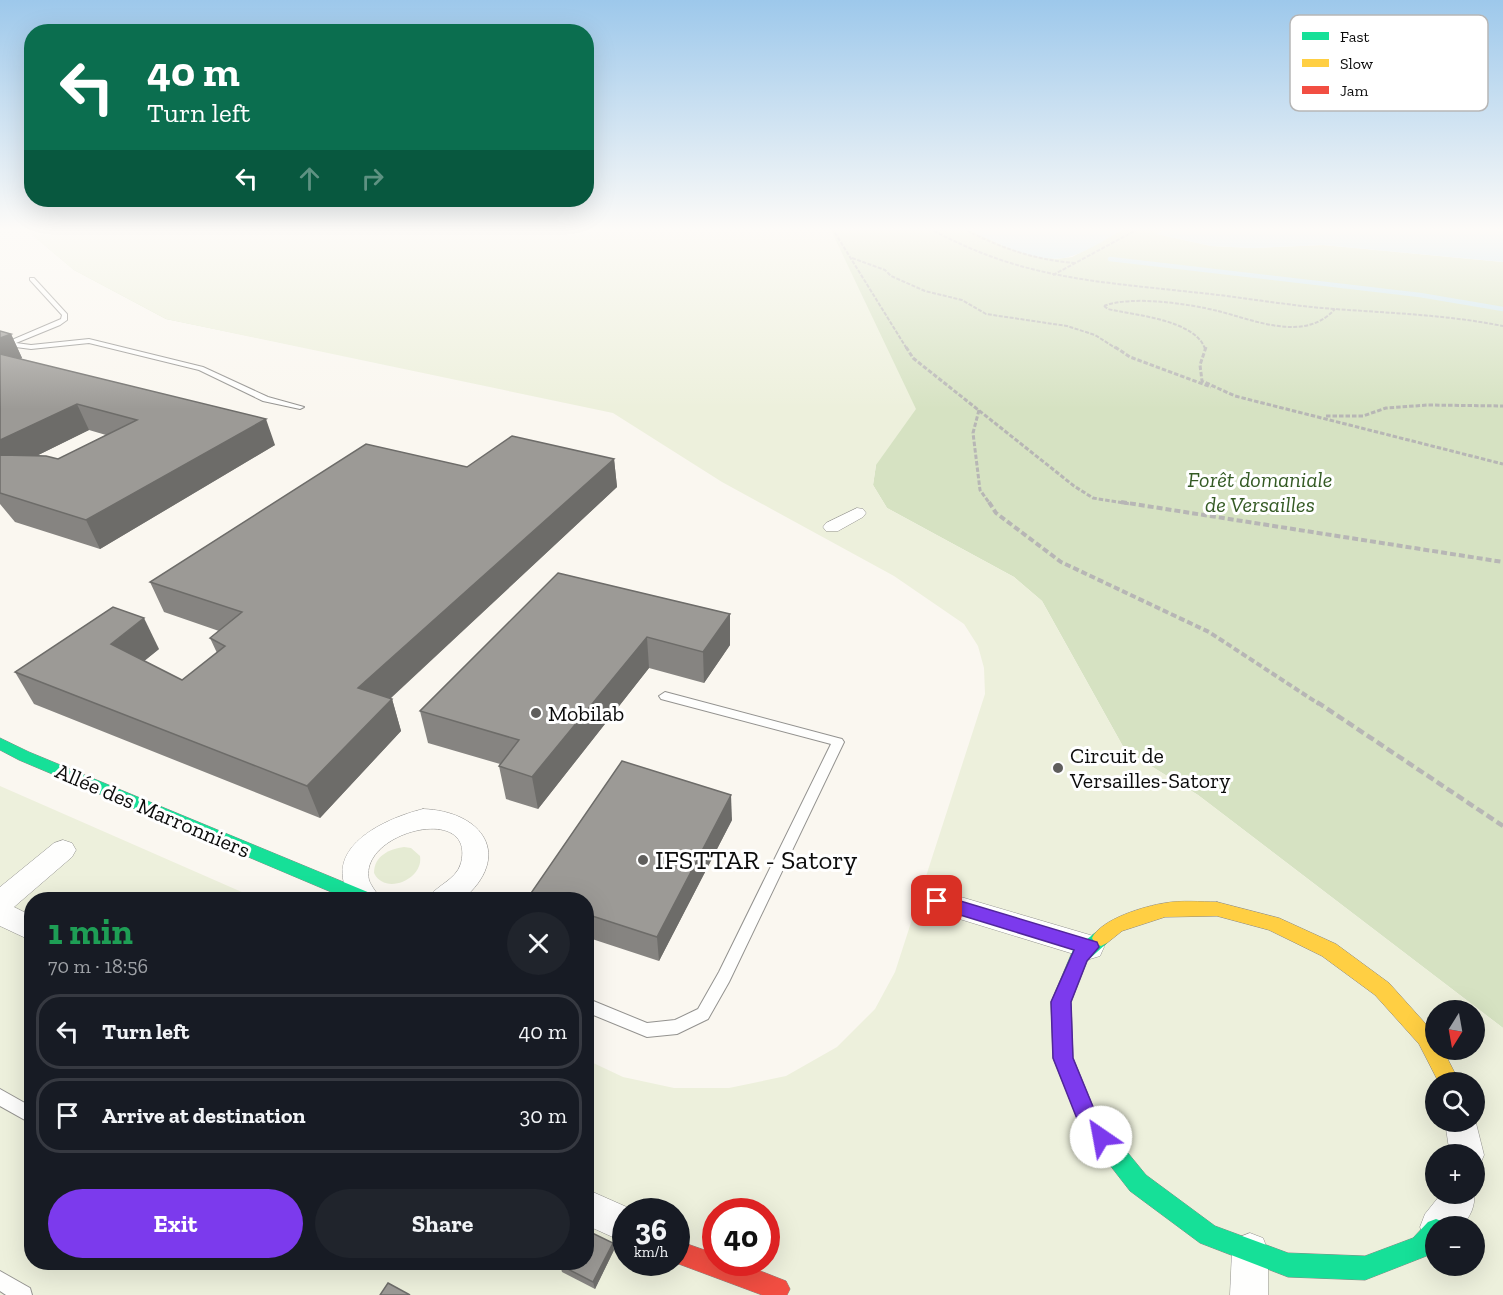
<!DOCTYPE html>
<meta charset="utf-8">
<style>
body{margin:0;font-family:"Zilla Slab",serif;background:#20242c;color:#f1f3f6;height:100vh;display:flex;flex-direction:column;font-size:22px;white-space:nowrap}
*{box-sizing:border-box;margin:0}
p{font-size:20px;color:#9ea1a6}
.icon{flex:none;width:33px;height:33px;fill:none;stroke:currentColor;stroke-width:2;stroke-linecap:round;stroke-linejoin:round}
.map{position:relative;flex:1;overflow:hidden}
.panel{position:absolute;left:24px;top:892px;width:570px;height:378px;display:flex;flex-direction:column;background:#171b24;border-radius:24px;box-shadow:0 6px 24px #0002}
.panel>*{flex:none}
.hud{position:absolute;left:24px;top:24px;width:570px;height:183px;border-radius:24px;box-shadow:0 6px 24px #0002;background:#0b6e4f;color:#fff;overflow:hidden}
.needle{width:39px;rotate:191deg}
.fabs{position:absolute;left:1425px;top:1000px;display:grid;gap:12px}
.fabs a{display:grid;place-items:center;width:60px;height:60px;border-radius:50%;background:#171b24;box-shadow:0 6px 24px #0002;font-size:30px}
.speed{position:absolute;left:612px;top:1198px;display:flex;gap:12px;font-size:30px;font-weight:700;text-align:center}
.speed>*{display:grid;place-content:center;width:78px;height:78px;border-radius:50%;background:#171b24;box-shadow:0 6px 24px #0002;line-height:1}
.speed small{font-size:15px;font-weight:400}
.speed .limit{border:9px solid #d22;background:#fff;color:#111}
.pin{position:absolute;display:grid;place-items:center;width:51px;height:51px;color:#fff;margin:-26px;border-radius:12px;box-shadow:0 3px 9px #0006}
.me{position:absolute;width:66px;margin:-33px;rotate:327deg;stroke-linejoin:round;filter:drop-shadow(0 0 4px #0008)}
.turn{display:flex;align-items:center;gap:21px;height:126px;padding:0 24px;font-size:27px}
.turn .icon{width:78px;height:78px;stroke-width:2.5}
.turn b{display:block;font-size:42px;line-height:51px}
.lanes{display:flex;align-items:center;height:57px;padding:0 24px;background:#0003;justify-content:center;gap:30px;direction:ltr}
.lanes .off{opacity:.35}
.round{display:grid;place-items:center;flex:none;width:63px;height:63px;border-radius:32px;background:#20242c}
.summary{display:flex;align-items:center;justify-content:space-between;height:102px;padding:0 24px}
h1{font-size:36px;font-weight:800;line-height:45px;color:#1e9e55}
.action{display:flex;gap:12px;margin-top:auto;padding:12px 24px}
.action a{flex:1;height:69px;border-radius:36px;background:#7c3aed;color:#fff;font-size:24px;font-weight:800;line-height:69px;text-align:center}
.action a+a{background:#20242c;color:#f1f3f6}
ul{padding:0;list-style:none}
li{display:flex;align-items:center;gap:18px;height:75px;margin:0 12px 9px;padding:0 12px;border:3px solid #363941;border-radius:24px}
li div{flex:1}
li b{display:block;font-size:22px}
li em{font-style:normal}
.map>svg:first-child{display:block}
.green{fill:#e5ebd3}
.forest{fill:#d6e2c2}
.pitch{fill:#edf0dc;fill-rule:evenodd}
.water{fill:#cce6ef}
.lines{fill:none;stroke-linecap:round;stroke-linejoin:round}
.stream{stroke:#cce6ef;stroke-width:4.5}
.lane-casing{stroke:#93928f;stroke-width:2}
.street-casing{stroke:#93928f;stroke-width:1}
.fast-casing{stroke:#8a8885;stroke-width:1}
.slow-casing{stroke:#8a8885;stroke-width:1}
.jam-casing{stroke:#8a8885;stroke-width:1}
.path-far3{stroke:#b7b6b5;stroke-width:2;stroke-dasharray:4 1.5;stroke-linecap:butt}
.path-far2{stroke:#b7b6b5;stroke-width:3;stroke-dasharray:4.5 2;stroke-linecap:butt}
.path-far1{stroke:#b7b6b5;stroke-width:4;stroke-dasharray:6 3;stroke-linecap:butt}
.path{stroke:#b7b6b5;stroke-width:4.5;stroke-dasharray:8 4;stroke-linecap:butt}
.lane{fill:#fefefd;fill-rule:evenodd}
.street{fill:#fefefd;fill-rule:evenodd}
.fast{fill:#16e098;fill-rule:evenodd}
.slow{fill:#ffcf43;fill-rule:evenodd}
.jam{fill:#f24e42;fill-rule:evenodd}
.wall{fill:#868481;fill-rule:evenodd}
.shaded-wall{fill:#6d6c69}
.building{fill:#9c9a96;stroke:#6d6c69;stroke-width:1.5}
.route{fill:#7c3aed;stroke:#51269a;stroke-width:1.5}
.poi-dot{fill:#5f5e5c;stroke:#fff;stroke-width:2}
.labels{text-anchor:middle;stroke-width:6;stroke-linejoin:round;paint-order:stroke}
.park-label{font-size:22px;font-style:italic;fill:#355b25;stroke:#fff}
.poi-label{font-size:22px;fill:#0c0c0c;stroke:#fff;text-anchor:start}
.street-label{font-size:22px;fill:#0c0c0c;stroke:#fff}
.near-poi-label{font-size:27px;fill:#0c0c0c;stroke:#fff;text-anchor:start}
.key{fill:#fff;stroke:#b6b6b6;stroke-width:1.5}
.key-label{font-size:16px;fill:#0c0c0c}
</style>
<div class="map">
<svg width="1503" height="1295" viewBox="0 0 1503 1295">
<rect width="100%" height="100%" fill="#faf7f0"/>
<path class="green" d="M404,847L411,848L420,856C424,879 385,896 374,873C374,856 389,849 404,847Z"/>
<polygon class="forest" points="24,228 965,228 1009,248 1056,259 1072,257 1126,228 1178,228 1164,229 1157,234 1211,246 1253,248 1323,245 1503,262 1503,1028 1198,795 1125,750 1042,601 1014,577 887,508 873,485 876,465 166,319 74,270"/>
<path class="pitch" d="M24,228H830L916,409L876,465L873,485L887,508L1014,577L1042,601L1125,750L1198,795L1503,1028V1295H0V786L260,900H32V1263H586L587,1060L623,1077L674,1088H729L786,1076L837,1047L875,1009L895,972L985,694L984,668L978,646L964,624L894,576L722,482L613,413L166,319L74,270ZM1436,1011H1474V1050H1436ZM1436,1083H1474V1122H1436ZM1436,1155H1474V1194H1436ZM626,1212H676V1263H626ZM716,1212H766V1263H716ZM1436,1227H1474V1266H1436Z"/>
<g class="water">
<path d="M965,228H1126C1109,237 1090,250 1072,256C1040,267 993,241 965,228Z"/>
<polygon points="1178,228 1484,228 1503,231 1503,262 1323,245 1253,248 1211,246 1156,234 1164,229"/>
</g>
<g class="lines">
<polyline class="stream" points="1110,259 1420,295 1503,309"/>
<g class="lane-casing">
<g id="lane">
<polygon points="30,278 34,278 67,314 67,320 60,325 16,343 31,345 89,339 203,367 268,397 304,407 300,409 263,401 199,370 89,343 31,349 8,346 0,349 0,345 61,319 62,315 30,280"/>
<polygon points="665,692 838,738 842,739 844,742 729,982 708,1019 677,1034 647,1037 586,1012 586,998 647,1023 675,1020 698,1009 719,972 831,744 661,699 659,696"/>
<polygon points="0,1089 32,1107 32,1124 0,1106"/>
<polygon points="0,1271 30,1288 32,1295 6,1295 0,1291"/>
</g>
</g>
<g class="street-casing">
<g id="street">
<polygon points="857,508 863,509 866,513 863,517 838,531 826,531 823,527 826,523"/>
<path d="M423,809C483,811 514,856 462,900H427C435,885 456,881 461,863C476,802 358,832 369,880C371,886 378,894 381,900H352C318,849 383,819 423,809Z"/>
<polygon points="63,840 72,843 76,850 72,857 14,907 32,916 32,941 0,926 0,887 54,843"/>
<polygon points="937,890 1090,935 1100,938 1104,947 1100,956 1090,959 927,909 923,901 927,893"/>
<polygon points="1474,1115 1484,1155 1479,1167 1474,1169 1474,1155 1450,1155 1445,1122 1474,1122"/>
<polygon points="586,1189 638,1212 626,1212 626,1243 586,1225"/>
<path d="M1474,1192C1476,1206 1470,1217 1461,1227H1436V1244L1425,1240L1420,1227L1425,1214L1441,1194H1474Z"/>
<polygon points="1250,1233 1263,1238 1268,1251 1268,1295 1230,1295 1232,1251 1237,1238"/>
</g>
</g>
<g class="fast-casing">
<g id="fast">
<polygon points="0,738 29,752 370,893 373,898 372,900 350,900 19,760 0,750"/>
<polygon points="1101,930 1107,933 1110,938 1107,943 1087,961 1071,1002 1073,1058 1096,1114 1146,1175 1215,1226 1288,1253 1365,1256 1413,1238 1428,1222 1436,1219 1444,1222 1446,1227 1436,1227 1436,1248 1429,1255 1365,1280 1288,1277 1200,1243 1130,1191 1081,1128 1053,1058 1051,1002 1073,950 1095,933"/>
</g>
</g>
<g class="slow-casing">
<path id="slow" d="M1217,902L1279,918L1336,944L1389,983L1433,1032L1436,1036V1050H1443L1460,1083H1439L1419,1044L1375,995L1322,956L1269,930L1217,916L1165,917L1122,931L1107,943L1101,946L1095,943L1092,938C1101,919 1145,906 1165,903C1182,900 1200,902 1217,902Z"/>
</g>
<g class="jam-casing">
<polygon id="jam" points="676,1240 716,1254 716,1263 740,1263 786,1281 790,1289 787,1295 762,1295 676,1263"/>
</g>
<g class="path-far3">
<polyline points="832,228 907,349"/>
<path d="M929,228C1019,278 1092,281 1191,292C1235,296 1278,304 1322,308C1383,313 1443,314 1503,326"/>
<path d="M962,228C998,247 1034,260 1075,263"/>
<polyline points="852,258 885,270 891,276 925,291 962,300 986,314 1067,326 1095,335 1117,349"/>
<polyline points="1053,275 1140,228"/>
<path d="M1104,306L1108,309C1134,315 1196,320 1205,349"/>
<path d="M1104,306C1132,295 1189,304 1218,311C1254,320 1305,343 1335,309"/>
</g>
<g class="path-far2">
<polyline points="906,347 913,358 1074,486 1093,498 1130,504"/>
<polyline points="1115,347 1130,357 1211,387"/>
<polyline points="1206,347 1200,365 1202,381 1235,396 1503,464"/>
<polyline points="979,410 973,433 980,490 990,504"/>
<polyline points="1326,416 1363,416 1386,408 1428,405 1503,406"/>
</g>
<g class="path-far1">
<polyline points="989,502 996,513 1061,562 1209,632 1319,704"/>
<polyline points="1121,502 1503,562"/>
</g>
<polyline class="path" points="1317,702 1503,826"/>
<use href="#lane" class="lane"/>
<use href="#street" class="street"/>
<use href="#fast" class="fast"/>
<use href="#slow" class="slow"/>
<use href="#jam" class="jam"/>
</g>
<g class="wall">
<path d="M0,331L11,334L22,358L21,359L275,445L100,549L15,522L0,504ZM89,430L106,435L58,459L38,455Z"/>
<polygon points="614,459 617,487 390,699 392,699 401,731 320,818 34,704 15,672 159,649 144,661 182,680 217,653 210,638 219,631 164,612 150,582 467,467"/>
<polygon points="558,573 730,614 730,645 704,683 649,668 538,809 506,799 499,766 500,764 428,743 420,711"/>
<polygon points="732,820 659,961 586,937 586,900 530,900 529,896"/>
<polygon points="614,1250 595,1289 562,1272 560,1265"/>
</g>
<g class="shaded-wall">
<polygon points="11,334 22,358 0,367 0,338"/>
<polygon points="77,404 89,430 0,474 0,440"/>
<polygon points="266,419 275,445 100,549 86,520"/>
<polygon points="614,459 617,487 368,719 358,688"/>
<polygon points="730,614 730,645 704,683 703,652"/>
<polygon points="144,618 159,649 127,675 111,644"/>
<polygon points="647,637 649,668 538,809 532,777"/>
<polygon points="392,699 401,731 320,818 307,786"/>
<polygon points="731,795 732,820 659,961 657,937"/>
<polygon points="613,1243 614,1250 595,1289 593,1282"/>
</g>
<g class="building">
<polygon points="0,331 11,334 0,338"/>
<polygon points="0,354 266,419 86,520 0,493 0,455 46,456 58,459 137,420 77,404 0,440"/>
<polygon points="512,436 614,459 358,688 392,699 307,786 15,672 113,607 144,618 111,644 182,680 225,646 210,638 242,612 150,582 366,444 467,467"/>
<polygon points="558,573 730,614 703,652 647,637 532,777 499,766 519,740 420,711"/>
<polygon points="622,761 731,795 657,937 586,914 586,900 542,900 529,896"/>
<polygon points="586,1230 613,1243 593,1282 560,1265 561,1263 586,1263"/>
<polygon points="388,1283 410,1295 380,1295"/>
</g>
<linearGradient id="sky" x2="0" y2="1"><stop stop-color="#9dc8eb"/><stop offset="0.56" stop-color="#fdfbf8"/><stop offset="1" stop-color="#fdfbf8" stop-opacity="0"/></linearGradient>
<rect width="1503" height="409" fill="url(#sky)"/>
<polygon class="route" points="937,894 1097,942 1099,947 1087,961 1071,1002 1073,1058 1096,1114 1112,1137 1109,1145 1101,1148 1093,1145 1081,1129 1053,1058 1051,1002 1074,950 931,906 928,901 931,896"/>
<g class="poi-dot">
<circle cx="536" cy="713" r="6"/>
<circle cx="1058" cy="768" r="6"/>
<circle cx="643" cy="860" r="6"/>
</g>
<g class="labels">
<g class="park-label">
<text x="1260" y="487">Forêt domaniale<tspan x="1260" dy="25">de Versailles</tspan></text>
</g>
<g class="poi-label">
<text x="548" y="721">Mobilab</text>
<text x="1070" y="763">Circuit de<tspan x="1070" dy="25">Versailles-Satory</tspan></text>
</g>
<g class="street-label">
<text transform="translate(153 810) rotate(23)" y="8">Allée des Marronniers</text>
</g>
<g class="near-poi-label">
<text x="655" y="869">IFSTTAR - Satory</text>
</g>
</g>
<rect x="1290" y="15" width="198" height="96" rx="9" class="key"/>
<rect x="1302" y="32" width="27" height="8" fill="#16e098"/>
<rect x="1302" y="59" width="27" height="8" fill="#ffcf43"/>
<rect x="1302" y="86" width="27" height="8" fill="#f24e42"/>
<g class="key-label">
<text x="1340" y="42">Fast</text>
<text x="1340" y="69">Slow</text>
<text x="1340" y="96">Jam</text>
</g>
</svg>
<div class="fabs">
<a><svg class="needle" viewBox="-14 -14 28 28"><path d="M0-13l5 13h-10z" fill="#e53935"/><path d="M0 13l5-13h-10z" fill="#9ea1a6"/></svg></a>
<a><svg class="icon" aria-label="search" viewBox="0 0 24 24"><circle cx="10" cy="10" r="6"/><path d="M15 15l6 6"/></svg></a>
<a>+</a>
<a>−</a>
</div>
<div class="speed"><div>36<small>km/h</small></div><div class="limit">40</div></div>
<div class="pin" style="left:937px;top:901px;background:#d93025"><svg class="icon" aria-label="arrive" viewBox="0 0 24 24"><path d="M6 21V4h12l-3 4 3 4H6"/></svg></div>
<svg class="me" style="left:1101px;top:1137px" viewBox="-20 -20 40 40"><circle r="19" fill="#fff"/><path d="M0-13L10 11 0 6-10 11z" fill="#7c3aed"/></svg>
<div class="hud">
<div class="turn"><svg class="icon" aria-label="left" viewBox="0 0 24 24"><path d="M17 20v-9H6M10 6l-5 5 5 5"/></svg><div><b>40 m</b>Turn left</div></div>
<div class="lanes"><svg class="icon" aria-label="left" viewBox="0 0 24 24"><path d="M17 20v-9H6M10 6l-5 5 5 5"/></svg><svg class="icon off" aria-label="ahead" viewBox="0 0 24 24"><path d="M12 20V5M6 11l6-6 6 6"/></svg><svg class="icon off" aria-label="right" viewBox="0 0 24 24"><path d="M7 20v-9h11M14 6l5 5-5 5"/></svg></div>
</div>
<section class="panel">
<div class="summary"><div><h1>1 min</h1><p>70 m · 18:56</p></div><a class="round"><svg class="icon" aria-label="close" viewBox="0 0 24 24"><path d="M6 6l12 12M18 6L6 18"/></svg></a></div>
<ul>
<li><svg class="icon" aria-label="left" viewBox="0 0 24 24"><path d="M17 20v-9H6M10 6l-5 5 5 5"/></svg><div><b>Turn left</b></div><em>40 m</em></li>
<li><svg class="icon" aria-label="arrive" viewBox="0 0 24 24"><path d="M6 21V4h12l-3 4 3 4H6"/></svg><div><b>Arrive at destination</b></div><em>30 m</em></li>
</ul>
<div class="action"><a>Exit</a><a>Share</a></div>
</section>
</div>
